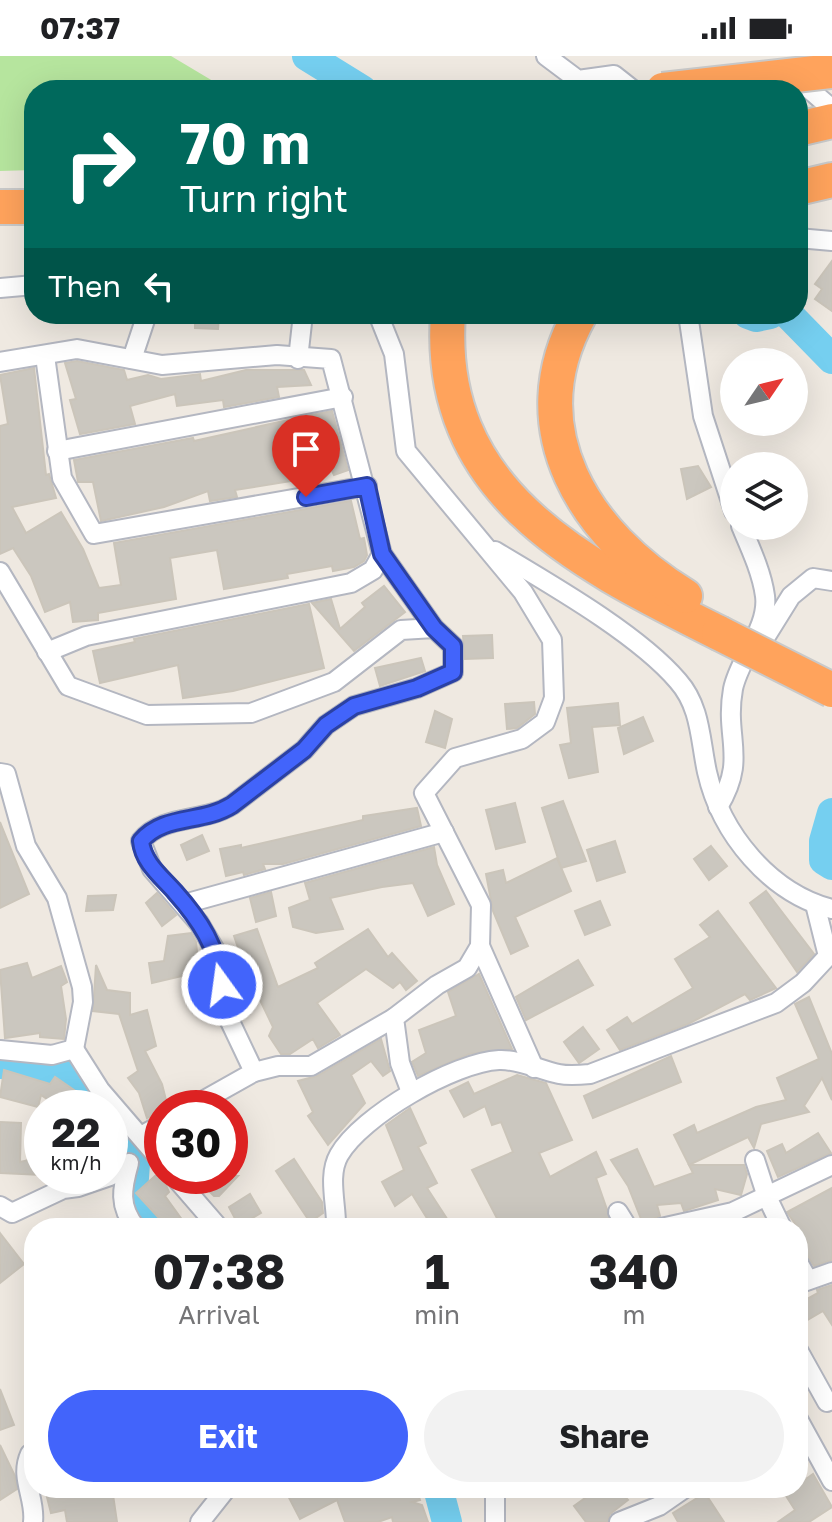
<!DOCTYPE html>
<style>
body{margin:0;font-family:"Golos Text",sans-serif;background:#f2f2f2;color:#202124;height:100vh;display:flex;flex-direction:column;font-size:30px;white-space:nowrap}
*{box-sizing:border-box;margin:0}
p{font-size:26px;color:#757577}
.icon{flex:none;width:44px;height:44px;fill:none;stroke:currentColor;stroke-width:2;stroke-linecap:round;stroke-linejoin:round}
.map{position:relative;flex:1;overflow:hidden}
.side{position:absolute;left:24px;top:1162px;width:784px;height:280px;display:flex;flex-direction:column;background:#fff;border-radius:32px;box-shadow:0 8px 32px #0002}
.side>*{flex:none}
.guide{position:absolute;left:24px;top:24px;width:784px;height:244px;border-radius:32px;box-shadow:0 8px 32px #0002;background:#00695c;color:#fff;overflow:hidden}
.needle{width:52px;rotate:55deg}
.controls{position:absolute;left:720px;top:292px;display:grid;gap:16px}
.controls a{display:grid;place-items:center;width:88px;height:88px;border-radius:50%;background:#fff;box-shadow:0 8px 32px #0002;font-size:40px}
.speed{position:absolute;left:24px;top:1034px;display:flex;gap:16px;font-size:40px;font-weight:700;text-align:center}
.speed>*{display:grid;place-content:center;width:104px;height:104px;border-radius:50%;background:#fff;box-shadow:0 8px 32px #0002;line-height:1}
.speed small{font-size:20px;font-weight:400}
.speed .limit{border:12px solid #d22;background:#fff;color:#111}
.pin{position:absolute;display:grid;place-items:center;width:68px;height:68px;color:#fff;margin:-82px -34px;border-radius:50% 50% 50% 0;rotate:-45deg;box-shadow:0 0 8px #0007}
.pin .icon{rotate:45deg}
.me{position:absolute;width:88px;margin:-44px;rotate:346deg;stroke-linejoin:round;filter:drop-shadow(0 0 6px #0008)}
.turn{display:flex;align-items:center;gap:28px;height:168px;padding:0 24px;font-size:36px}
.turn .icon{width:104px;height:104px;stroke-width:2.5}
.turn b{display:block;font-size:56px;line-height:68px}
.then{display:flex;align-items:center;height:76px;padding:0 24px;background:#0003;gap:16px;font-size:30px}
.eta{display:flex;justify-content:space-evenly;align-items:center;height:136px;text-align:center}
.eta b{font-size:48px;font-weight:700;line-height:56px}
.cta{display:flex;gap:16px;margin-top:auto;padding:16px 24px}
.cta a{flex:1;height:92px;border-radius:48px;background:#4264fb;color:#fff;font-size:32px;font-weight:700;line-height:92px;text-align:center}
.cta a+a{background:#f2f2f2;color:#202124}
.status{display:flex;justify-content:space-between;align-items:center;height:56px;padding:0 40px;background:#fff;direction:ltr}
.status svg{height:22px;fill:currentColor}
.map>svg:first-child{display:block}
.green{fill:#b6e59e}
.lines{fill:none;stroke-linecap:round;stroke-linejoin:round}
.river{stroke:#75cff0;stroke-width:30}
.building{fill:#cbc7bf;stroke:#cbc5ba;stroke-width:2}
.street-casing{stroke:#b4b7c1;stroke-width:22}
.highway-casing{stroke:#c9c9c9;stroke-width:38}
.street{stroke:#fff;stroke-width:18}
.highway{stroke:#ffa35c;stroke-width:34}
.highway-bridge-casing{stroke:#c9c9c9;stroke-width:38;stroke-linecap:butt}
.highway-bridge{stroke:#ffa35c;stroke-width:34}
.route-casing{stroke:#2b41a3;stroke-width:20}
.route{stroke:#4264fb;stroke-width:14}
</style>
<div class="status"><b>07:37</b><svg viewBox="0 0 49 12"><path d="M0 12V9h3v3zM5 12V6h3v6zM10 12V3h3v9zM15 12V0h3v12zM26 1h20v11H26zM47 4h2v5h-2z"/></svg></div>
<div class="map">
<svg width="832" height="1466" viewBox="0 0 832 1466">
<rect width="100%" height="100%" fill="#efe9e1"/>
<polygon class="green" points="0,0 171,0 228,34 34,34 34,114 0,115"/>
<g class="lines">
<g class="river">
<polyline points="307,0 362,34"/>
<polyline points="748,258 756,261 770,258"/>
<polyline points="788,258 832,303"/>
<polyline points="832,757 824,785 824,804 832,809"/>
<path d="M0,1008C49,1010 72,1008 101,1052"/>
<polyline points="110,1067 135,1108 132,1149 151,1172"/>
<polyline points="438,1432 447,1466"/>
</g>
</g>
<g class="building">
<polygon points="832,205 832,255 815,243 822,233 815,228"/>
<polygon points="195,258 219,258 218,273 195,272"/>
<polygon points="77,305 124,314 127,324 148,319 161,323 200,318 201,325 246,314 304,314 311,329 277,331 279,341 224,351 223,344 177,350 175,338 130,350 135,368 80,378 70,344 76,343 65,307"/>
<polygon points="34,312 46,419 49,418 56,442 12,451 26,477 61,456 83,493 99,532 121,529 114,487 351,445 360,483 364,482 367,499 364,505 354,511 333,515 332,510 287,518 288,522 224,533 217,494 170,502 176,543 98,557 98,564 73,566 70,546 45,556 31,520 13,492 0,498 0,370 8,368 0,319"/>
<polygon points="332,355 348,414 334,419 306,360"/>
<polygon points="297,362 310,422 235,434 237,441 210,445 208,435 164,451 101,465 93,426 78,426 74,404 193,382 194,385"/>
<polygon points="698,410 711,431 687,443 681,413"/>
<polygon points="384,530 405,556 354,595 312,547 331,543 340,573 365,551 362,547"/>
<polygon points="309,548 324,612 233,635 183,642 178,609 100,627 93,595 135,586 134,583"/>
<polygon points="492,579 493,602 465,603 463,580"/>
<polygon points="421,602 425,615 380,630 375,612"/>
<polygon points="534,646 535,658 517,672 507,673 505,648"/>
<polygon points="618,647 620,669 592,671 598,716 569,722 560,689 571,687 567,652"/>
<polygon points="435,655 452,663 445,692 426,686"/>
<polygon points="643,661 653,685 624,698 618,672"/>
<polygon points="563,745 586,805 561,812 542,752"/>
<polygon points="515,747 525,786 496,793 486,754"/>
<polygon points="417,752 421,770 283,808 263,808 265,813 244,819 243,816 226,820 220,793 241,789 241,792 363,764 363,760"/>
<polygon points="0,766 29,838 0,852"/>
<polygon points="202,779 209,795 187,804 181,789"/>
<polygon points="615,785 625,816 597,825 587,794"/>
<polygon points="711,790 727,810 709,824 694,803"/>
<polygon points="434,791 437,809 454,848 428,860 413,827 382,831 330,842 343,873 316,877 293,871 289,852 310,844 305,827"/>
<polygon points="557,802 571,835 515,861 528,890 511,898 493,855 486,818 503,814 506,827"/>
<polygon points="766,835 814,898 797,916 750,847"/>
<polygon points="271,836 276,860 256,866 250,842"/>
<polygon points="157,837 176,859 162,870 146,847"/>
<polygon points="116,839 113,854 86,855 88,840"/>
<polygon points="600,845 610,869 585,879 575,855"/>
<polygon points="718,855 776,932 750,944 745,938 688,968 620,994 607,974 627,961 632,968 693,932 675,903 710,881 700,869"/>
<polygon points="257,873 278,931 318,912 315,907 368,873 388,901 392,897 417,925 406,934 400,926 393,932 366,913 317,947 340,979 318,992 313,983 290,998 281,998 269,980 273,971 246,915 234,880"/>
<polygon points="191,877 196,886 199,916 152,927 149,907 164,905 168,880"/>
<polygon points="578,904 593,929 526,964 516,941"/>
<polygon points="27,907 32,922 61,910 67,926 61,930 66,963 64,983 40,981 40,977 5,982 0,914"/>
<polygon points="96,909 107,934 130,937 130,959 147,954 156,990 145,995 162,1028 168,1052 147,1062 139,1037 128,1022 138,1015 119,958 93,955"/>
<polygon points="479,918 512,993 469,998 418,1020 412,1006 426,997 419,974 456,960 448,936"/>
<polygon points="809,941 832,998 832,1044 822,1022 804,1050 809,1056 761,1068 754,1092 748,1081 689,1109 674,1079 694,1069 697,1077 756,1051 786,1044 777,1022 819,1003 795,948"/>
<polygon points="583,971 599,993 579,1007 564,986"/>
<polygon points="381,983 390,1015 383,1020 371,1005 351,1019 365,1047 328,1089 308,1060 313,1056 298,1025 317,1020"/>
<polygon points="671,1000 681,1026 593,1062 584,1040"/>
<polygon points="4,1014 50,1028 55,1021 100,1052 60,1052 41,1039 38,1051 0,1041"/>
<polygon points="517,1019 546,1027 572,1084 539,1097 550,1121 596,1096 606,1118 596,1122 612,1168 603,1172 502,1172 472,1114 513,1096 501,1066 492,1069 485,1050 464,1061 450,1035 468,1026 474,1038"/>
<polygon points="410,1052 426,1087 418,1091 437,1127 427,1132 453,1172 433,1172 412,1138 395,1150 382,1126 404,1114 386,1069"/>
<polygon points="0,1066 21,1067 20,1106 42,1101 42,1119 0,1117"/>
<polygon points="818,1077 831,1097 778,1121 767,1095 782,1088 786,1097"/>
<polygon points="637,1093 654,1131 693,1117 689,1109 744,1109 747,1118 741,1139 715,1133 718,1144 684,1155 681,1147 657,1149 660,1160 643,1168 628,1130 611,1104"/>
<polygon points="294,1103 322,1146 323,1157 310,1166 276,1115"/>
<polygon points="155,1120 162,1120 169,1136 165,1140 188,1172 168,1172 136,1137"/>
<polygon points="216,1120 238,1120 219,1140 214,1140 205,1131"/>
<polygon points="832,1132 832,1204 814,1210 805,1196 798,1194 798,1172 787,1156"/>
<polygon points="250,1138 261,1157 239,1170 229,1151"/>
<polygon points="0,1177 24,1208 0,1227"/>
<polygon points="832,1229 832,1269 823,1255 804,1266 798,1248 818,1237 817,1234"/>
<polygon points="0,1333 14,1369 0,1374"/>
<polygon points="0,1389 15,1420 17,1433 0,1444"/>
<polygon points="798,1410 806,1423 813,1418 832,1451 809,1466 778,1466 795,1454 781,1432 798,1432"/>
<polygon points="59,1432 112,1432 117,1466 67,1466 65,1454 51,1457 46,1437"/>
<polygon points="284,1432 416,1432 420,1444 412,1446 422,1449 428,1466 393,1466 392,1461 378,1466 345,1466 337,1444 300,1463"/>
<polygon points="599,1432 616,1432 628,1444 610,1458 607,1466 586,1466 574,1450"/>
<polygon points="705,1437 724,1466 678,1466 673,1457"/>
</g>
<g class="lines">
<g class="street-casing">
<g id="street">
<polyline points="546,0 578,24 614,19 633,34"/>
<polyline points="818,13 809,33 832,53"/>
<polyline points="798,182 832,185"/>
<polyline points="0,232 34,229"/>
<polyline points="378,258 394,298 406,395 523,536 552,584 554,642 545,666 522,683 455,702 424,737 481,849 480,890 467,912 437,929 394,962 400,1007 411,1036"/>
<polyline points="688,258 703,360 734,455"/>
<polyline points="45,300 62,422 94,478 367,430"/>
<polyline points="132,303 147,258"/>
<polyline points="298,303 303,258"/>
<polyline points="0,306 77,293 162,309 277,299 331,303 382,498 373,514 351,527 86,580 47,596"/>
<polyline points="57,395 343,341"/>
<path d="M495,495C550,528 638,578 678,625C701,651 700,684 707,716C721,778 770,837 832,853"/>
<polyline points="382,498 434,572"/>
<path d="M0,516L68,630L147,659L251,657L334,626L401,574L434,572L453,590V616L417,632L354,650L326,669L304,694L232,749C203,767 163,758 141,785L152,813L199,867L219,901L226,957L254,1016L190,1052"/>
<polyline points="763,585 791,540 813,522 832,525"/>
<polyline points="0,717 6,718 26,790 57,842 82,931 83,946 74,993"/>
<path d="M718,751C748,702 724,683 733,633C739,603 769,571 765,540C762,517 750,491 741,470"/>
<polyline points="184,848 444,776"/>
<polyline points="480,890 534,1012"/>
<polyline points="74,993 100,1034 162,1106"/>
<polyline points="0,994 52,999 74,993"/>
<polyline points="254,1016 278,1010 311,1010 394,962"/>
<polyline points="141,1080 162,1068"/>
<polyline points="755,1104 767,1141 782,1172"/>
<path d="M129,1107C122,1132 118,1150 136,1172"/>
<polyline points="174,1120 219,1172"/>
<polyline points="0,1150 12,1157 63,1133 78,1131 110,1120"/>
<polyline points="618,1156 628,1172"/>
<path d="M336,1172C337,1149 327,1120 339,1099C361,1060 455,1006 499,1004C518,1003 540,1014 559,1018C569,1020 580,1019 590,1018L776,947L803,927L828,900L815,848"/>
<polyline points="661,1172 733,1156 832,1109"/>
<polyline points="798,1206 808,1224"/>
<polyline points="798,1228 832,1216"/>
<polyline points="798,1294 827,1346"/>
<polyline points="798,1363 832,1425"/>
<path d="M30,1398C19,1422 36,1442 33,1466"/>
<polyline points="200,1466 227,1432"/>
<polyline points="495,1466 495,1432"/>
<polyline points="619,1466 659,1450 685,1432"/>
</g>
</g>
<g class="highway-casing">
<g id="highway">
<polyline points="798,73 832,65"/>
<polyline points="798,132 832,124"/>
<polyline points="0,151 34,151"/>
<path d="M448,258C435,438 582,508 719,577"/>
<path d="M580,258C516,373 585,479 685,540"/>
</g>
</g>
<use href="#street" class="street"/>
<use href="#highway" class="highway"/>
<g class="highway-bridge-casing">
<g id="highway-bridge">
<polyline points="663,34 832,15"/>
<polyline points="719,577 832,634"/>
</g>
</g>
<use href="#highway-bridge" class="highway-bridge"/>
</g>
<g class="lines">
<g class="route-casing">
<path id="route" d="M222,929C218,892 200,864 175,836C162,821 143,807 141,785C164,758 202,768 232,749L304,694L326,669L354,650L417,632L453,616V590L434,572L382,498L367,430L306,441"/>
</g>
<use href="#route" class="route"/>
</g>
</svg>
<div class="controls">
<a><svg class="needle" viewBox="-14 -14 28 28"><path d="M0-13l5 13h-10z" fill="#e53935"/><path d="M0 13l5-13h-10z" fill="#757577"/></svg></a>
<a><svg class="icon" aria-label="layers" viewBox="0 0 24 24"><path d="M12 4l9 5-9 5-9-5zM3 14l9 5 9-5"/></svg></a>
</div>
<div class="speed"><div>22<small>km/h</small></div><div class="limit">30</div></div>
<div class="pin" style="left:306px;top:441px;background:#d93025"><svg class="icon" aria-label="arrive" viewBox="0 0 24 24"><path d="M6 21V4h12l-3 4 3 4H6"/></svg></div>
<svg class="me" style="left:222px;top:929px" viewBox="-20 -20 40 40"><circle r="17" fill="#4264fb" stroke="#fff" stroke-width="3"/><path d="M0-11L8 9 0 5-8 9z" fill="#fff"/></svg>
<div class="guide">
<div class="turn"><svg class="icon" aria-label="right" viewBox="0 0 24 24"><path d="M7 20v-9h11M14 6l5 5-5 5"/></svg><div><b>70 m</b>Turn right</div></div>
<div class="then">Then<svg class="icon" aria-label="left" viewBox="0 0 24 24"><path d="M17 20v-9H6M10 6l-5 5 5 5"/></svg></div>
</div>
<section class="side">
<div class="eta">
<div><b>07:38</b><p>Arrival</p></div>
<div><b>1</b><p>min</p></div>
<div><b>340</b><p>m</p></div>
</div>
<div class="cta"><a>Exit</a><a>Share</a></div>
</section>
</div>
